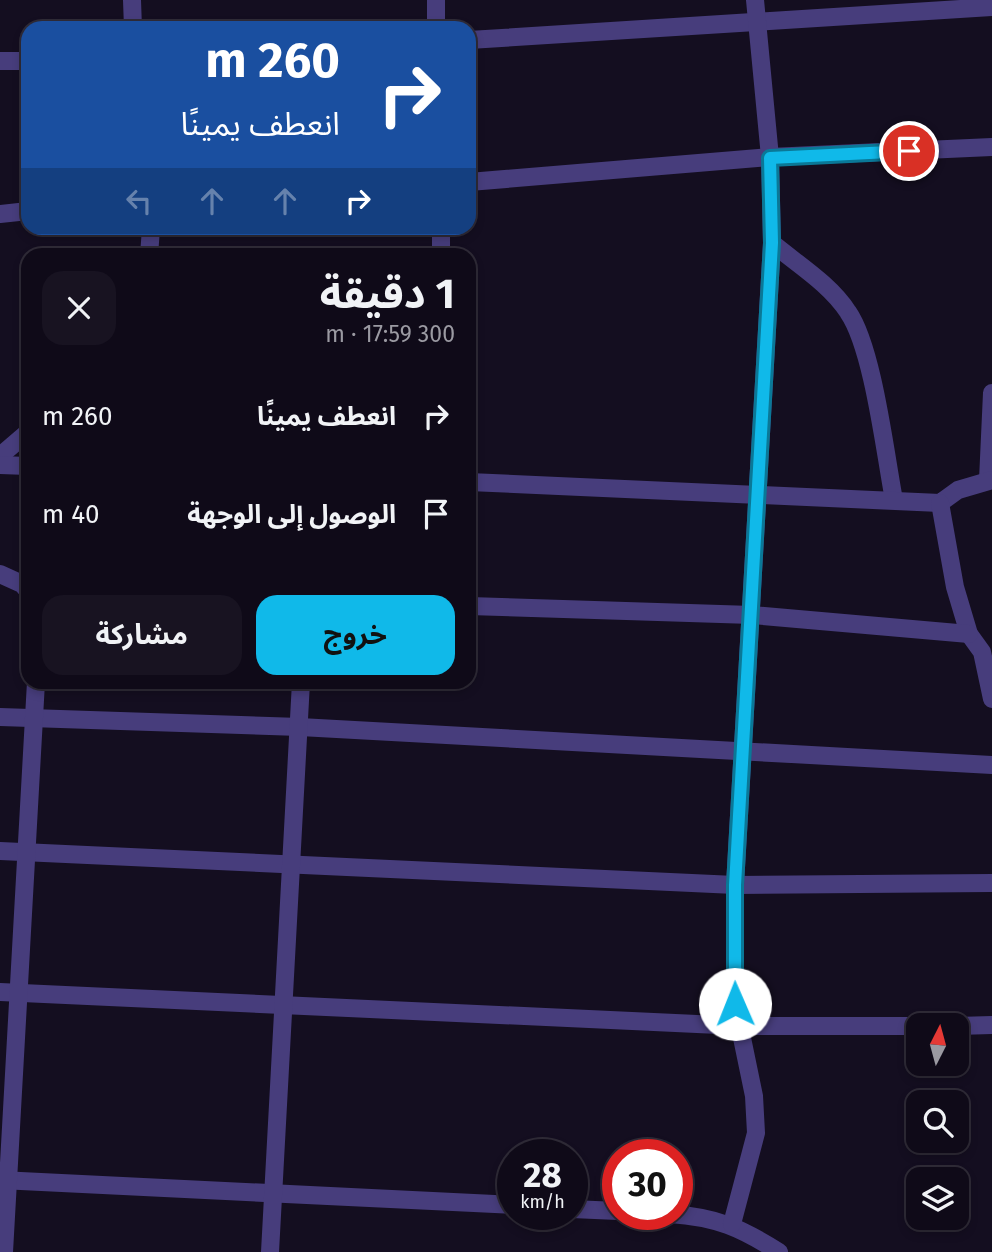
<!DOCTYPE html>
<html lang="ar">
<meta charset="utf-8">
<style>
body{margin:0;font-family:"Fira Sans","Noto Sans Arabic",sans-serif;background:#181321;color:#f1f3f6;direction:rtl;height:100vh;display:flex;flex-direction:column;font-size:26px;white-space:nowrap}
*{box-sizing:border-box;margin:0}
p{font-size:23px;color:#9b9aa2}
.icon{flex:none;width:38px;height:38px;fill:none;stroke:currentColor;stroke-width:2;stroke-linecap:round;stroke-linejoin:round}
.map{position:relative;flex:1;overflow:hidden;direction:ltr}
.panel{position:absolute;left:21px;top:248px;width:455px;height:441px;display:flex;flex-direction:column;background:#0f0a18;border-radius:21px;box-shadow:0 4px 10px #0003,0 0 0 2px #2f2b37;direction:rtl}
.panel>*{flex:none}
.top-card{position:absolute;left:21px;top:21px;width:455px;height:214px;border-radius:21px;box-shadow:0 4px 10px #0003,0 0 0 2px #2f2b37;direction:rtl;background:#1a4fa0;color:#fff;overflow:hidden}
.needle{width:46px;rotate:6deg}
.controls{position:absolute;left:906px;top:1013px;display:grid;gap:14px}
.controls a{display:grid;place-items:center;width:63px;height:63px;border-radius:14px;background:#0f0a18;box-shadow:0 4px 10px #0003,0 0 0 2px #2f2b37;font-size:35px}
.speed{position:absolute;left:497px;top:1139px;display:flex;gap:14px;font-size:35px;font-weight:700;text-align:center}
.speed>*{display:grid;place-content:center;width:91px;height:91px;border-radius:50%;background:#0f0a18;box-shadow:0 4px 10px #0003,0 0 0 2px #2f2b37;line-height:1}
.speed small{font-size:18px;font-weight:400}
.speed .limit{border:10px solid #d22;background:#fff;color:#111}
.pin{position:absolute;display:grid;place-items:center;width:60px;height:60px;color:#fff;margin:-30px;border:4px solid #fff;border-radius:50%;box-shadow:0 2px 7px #0007}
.me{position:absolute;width:77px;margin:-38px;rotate:359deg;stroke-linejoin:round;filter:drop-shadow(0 0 5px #0008)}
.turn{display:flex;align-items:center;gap:24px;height:147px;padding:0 21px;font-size:32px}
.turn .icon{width:91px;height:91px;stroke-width:2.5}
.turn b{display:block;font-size:49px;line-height:60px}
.lanes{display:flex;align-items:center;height:66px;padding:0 21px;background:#0003;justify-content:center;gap:35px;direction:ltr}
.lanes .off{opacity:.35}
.round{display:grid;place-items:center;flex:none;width:74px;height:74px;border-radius:21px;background:#181321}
.overview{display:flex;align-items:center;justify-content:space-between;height:119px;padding:0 21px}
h1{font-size:42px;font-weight:700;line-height:52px}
.primary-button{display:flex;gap:14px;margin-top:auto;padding:14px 21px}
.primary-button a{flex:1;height:80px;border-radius:21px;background:#10b9e9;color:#111;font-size:28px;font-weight:700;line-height:80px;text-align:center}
.primary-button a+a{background:#181321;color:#f1f3f6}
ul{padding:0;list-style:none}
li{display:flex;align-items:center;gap:21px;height:98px;padding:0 21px}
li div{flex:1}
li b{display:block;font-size:26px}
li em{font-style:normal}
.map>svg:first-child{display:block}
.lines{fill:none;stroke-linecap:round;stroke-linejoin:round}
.minor{stroke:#473d7c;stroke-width:18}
.route-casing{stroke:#0a7897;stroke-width:18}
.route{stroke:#10b9e9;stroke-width:12}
</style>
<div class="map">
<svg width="992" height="1252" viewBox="0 0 992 1252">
<rect width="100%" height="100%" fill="#140e20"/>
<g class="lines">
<g class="minor">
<polyline points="132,0 133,28"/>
<polyline points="436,28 436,0"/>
<polyline points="469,40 992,7"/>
<polyline points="0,61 28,61"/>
<polyline points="469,182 770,157 992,147"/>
<polyline points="0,214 28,211"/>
<path d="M772,243C797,264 830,284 848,312C873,348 885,453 894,500"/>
<polyline points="149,256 151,228"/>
<polyline points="441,256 441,228"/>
<polyline points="0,456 28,432"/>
<polyline points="0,465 28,466"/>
<polyline points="988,480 992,393"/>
<polyline points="469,482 940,503 958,490 992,480"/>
<polyline points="940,503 955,587 969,634 982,652 992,699"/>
<polyline points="0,574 22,584 28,591"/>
<polyline points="469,606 752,615 969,634"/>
<polyline points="0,717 300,727 992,765"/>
<polyline points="0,851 735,885 992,883"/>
<polyline points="0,992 740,1026 919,1026"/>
<polyline points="957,1026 992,1025"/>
<polyline points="0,1180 513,1205"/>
<polyline points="572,1209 618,1211"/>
<path d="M670,1214C717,1217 741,1228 779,1252"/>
<polyline points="732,1224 756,1133 754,1096 735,1004 735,885 772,243 770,157 755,0"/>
<polyline points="4,1252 36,682"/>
<polyline points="270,1252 301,682"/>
</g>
</g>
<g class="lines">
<g class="route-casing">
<polyline id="route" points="735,1004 735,885 772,243 770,158 909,151"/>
</g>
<use href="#route" class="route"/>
</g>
</svg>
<div class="controls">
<a><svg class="needle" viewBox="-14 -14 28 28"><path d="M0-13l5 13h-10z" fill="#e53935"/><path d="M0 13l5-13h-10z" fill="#9b9aa2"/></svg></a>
<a><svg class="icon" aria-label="search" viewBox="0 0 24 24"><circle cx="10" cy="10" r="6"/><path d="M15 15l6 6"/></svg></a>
<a><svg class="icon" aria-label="layers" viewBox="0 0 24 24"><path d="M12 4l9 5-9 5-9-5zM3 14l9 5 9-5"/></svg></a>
</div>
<div class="speed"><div>28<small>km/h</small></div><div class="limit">30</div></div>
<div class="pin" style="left:909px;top:151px;background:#d93025"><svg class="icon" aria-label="arrive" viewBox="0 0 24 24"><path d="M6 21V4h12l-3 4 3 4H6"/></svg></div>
<svg class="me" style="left:735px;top:1004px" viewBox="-20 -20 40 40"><circle r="19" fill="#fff"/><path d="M0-13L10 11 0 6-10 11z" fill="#10b9e9"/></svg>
<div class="top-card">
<div class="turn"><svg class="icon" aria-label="right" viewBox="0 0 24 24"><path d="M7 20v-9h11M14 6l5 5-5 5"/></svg><div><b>260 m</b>انعطف يمينًا</div></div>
<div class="lanes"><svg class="icon off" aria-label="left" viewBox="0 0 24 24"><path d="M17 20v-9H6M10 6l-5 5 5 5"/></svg><svg class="icon off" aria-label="ahead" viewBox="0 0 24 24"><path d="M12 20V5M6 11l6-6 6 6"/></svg><svg class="icon off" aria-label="ahead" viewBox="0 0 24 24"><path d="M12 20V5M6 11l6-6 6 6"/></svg><svg class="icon" aria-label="right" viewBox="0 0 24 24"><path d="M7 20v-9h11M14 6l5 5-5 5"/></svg></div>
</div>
<section class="panel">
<div class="overview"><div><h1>1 دقيقة</h1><p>300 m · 17:59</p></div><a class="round"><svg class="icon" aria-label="close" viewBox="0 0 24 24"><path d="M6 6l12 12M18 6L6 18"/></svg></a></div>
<ul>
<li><svg class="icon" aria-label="right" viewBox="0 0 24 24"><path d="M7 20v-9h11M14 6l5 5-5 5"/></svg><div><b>انعطف يمينًا</b></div><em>260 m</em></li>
<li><svg class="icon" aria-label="arrive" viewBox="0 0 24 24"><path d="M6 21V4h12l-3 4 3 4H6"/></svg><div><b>الوصول إلى الوجهة</b></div><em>40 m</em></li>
</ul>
<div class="primary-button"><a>خروج</a><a>مشاركة</a></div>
</section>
</div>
